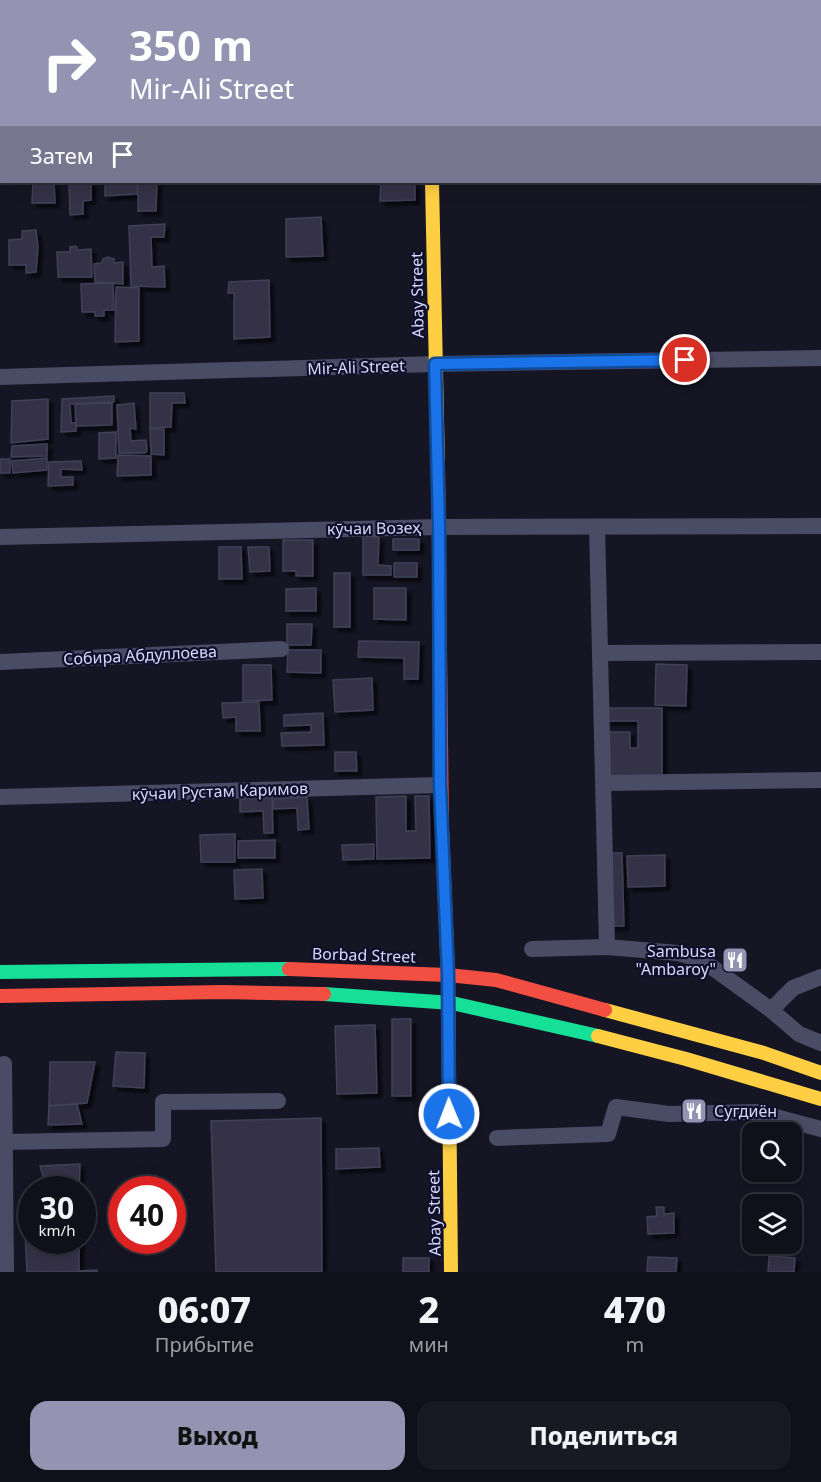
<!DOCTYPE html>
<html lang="ru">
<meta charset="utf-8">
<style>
body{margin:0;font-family:"Noto Sans",sans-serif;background:#191924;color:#f1f3f6;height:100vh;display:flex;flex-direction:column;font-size:22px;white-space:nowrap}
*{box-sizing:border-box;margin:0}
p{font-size:20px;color:#9c9da3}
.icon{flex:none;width:33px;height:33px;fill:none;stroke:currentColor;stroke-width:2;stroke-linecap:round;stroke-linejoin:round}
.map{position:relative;height:1272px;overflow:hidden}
.details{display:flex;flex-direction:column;background:#10101b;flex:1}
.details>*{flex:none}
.guide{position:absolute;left:0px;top:0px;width:822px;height:183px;box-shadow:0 3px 15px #0003,0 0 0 2px #30303a;background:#9494b2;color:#fff;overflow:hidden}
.controls{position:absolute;left:742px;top:1122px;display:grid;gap:12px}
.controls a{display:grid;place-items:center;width:60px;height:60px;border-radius:12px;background:#10101b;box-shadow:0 3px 15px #0003,0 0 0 2px #30303a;font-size:30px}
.speed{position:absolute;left:18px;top:1176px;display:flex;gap:12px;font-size:30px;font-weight:700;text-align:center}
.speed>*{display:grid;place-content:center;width:78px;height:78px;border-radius:50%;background:#10101b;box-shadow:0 3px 15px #0003,0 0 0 2px #30303a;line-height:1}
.speed small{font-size:15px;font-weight:400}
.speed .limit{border:9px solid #d22;background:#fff;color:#111}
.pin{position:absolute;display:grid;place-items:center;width:51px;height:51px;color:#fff;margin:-26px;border:3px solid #fff;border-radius:50%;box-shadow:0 2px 6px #0007}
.me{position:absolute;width:66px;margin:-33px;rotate:359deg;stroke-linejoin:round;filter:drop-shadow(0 0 4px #0008)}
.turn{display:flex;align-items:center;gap:21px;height:126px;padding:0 30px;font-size:27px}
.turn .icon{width:78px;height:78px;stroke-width:2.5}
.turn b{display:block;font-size:42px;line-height:51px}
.then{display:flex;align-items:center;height:57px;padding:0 30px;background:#0003;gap:12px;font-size:22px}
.eta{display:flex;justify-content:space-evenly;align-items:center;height:102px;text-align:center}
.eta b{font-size:36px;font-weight:800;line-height:42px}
.action{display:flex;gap:12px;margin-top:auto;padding:12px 30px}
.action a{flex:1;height:69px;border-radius:18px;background:#9494b2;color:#111;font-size:24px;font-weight:800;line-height:69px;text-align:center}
.action a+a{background:#191924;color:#f1f3f6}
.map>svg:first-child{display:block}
.building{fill:#343346;stroke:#414057;stroke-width:1.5;filter:url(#shadow)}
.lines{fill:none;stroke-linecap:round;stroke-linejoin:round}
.street{stroke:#4a4b65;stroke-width:16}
.fast{stroke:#16e098;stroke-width:14}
.slow{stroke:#ffcf43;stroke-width:14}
.jam{stroke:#f24e42;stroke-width:14}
.route-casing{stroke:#114b97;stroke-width:15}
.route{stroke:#1a73e8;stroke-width:10}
.labels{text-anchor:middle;stroke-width:4.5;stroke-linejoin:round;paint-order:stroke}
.street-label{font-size:16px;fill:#d8d8ff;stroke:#100f2a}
.poi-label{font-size:16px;fill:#d8d8ff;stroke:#100f2a;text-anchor:end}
</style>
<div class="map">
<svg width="821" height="1272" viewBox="0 0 821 1272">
<defs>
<filter id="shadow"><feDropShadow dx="4.5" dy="4.5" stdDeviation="1.5" flood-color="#0009"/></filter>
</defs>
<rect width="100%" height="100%" fill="#161524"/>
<g class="building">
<rect x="236" y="0" width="40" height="2"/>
<polygon points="33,182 54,182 55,203 32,203"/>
<polygon points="69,182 91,182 91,200 83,201 83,214 70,215"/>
<polygon points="105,182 137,182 137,194 105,196"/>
<polygon points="138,182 157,182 156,211 138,211"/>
<polygon points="381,182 415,182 415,200 380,201"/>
<polygon points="321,217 323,256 286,257 286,219"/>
<polygon points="165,224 164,237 151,237 152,267 164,266 165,287 131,286 129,226"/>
<polygon points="36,230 38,247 36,272 26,273 26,265 9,265 9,240 22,239 22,231"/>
<polygon points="76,246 78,250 91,249 92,277 58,277 57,252 70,252 70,247"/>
<polygon points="108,257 114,259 114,263 123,262 123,284 95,282 94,264 102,263 103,259"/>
<polygon points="269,280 270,337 234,339 234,293 228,293 229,282"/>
<polygon points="113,283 114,310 104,310 104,316 95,316 95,312 82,312 81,284"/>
<polygon points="116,287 139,288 139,341 115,342"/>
<polygon points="150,393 184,393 185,403 172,403 171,427 150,428"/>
<polygon points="114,396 114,402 70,404 71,423 76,423 76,431 61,432 62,399"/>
<polygon points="48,399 48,439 11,443 12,401"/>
<polygon points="112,403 112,425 76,426 75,404"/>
<polygon points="134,403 136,429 130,428 131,441 146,440 147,451 145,453 119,453 117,405"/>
<polygon points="150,429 164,429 164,455 151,454"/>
<polygon points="116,432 116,458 99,459 99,433"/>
<polygon points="47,444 47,456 11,457 12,446"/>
<polygon points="118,455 151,456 151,475 117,476"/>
<polygon points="47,458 47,470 13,473 12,461"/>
<rect x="0" y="459" width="10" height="14"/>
<polygon points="81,461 82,470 61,469 61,477 73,477 73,485 48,486 49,462"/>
<polygon points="363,536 379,537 378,565 391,566 391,575 363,575"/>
<rect x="393" y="539" width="26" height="11"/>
<polygon points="283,540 313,540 313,576 296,576 296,571 283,571"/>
<polygon points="219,547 241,547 242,579 219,579"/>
<polygon points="248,547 269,547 270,571 250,572"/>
<rect x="394" y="563" width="23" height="14"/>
<rect x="334" y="573" width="16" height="54"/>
<polygon points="316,588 316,611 286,611 286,589"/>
<polygon points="374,588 406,588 406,620 374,619"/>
<polygon points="287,624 312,624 311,645 287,645"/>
<polygon points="359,641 419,642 418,679 404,679 404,658 358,657"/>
<polygon points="288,650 321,650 321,673 287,672"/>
<polygon points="656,664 687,665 686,706 655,705"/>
<polygon points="243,665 271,665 272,700 243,701"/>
<polygon points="372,678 373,710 335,712 333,680"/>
<polygon points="259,702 260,731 236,731 236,717 223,718 222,703"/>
<polygon points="607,708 662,708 662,778 606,778 606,732 630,732 630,748 638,748 638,721 607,721"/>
<polygon points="323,713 324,745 282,746 281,733 311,732 311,725 284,726 284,715"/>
<polygon points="335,752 356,752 357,771 335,771"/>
<polygon points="406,796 406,831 416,831 415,796 429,796 430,858 377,859 376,797"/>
<polygon points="307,797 309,829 298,830 297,808 273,809 273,799"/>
<polygon points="272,798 273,833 264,833 263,811 240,812 240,799"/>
<polygon points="235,834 235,862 201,862 200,835"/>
<polygon points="275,840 275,858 238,858 238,841"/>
<polygon points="374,844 374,859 343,860 342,845"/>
<polygon points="610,853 622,853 624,926 611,926"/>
<polygon points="665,855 665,886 628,887 627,856"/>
<polygon points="262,869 263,898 235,899 234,870"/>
<rect x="392" y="1019" width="19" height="77"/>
<polygon points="375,1025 377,1093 337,1094 335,1026"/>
<polygon points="116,1052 145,1053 144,1088 113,1086"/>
<polygon points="50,1062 95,1062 87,1103 49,1106"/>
<polygon points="77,1104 82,1124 48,1125 49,1106"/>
<polygon points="321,1118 322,1272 216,1272 211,1121"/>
<polygon points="379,1148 380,1167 336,1169 336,1149"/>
<polygon points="80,1164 79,1190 47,1190 40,1166"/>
<polygon points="23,1194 32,1194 32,1240 79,1240 79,1271 97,1270 97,1272 27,1272"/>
<polygon points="656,1207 664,1207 664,1214 674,1213 674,1233 648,1234 647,1217 657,1216"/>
<polygon points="769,1256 795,1258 794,1272 768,1272"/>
<polygon points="648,1257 677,1258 676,1272 647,1272"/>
<rect x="403" y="1258" width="26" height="14"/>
</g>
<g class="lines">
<g class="street">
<polyline points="0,377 435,364 821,358"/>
<polyline points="597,527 607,947"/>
<polyline points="0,537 439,527 821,526"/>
<polyline points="600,653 821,652"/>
<polyline points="0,662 281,649"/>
<polyline points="604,783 821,780"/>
<polyline points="0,797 440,785"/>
<polyline points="532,949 607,947 678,953 702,960 771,1010 799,1034 821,1043"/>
<polyline points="771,1010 793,988 821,977"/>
<polyline points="4,1064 6,1272"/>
<polyline points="497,1138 608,1134 616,1107 669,1114 757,1112 821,1129"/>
<polyline points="5,1142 163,1139 163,1102 278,1101"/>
</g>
<g class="fast">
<polyline points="431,0 431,2"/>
<polyline points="0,972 289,969"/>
<polyline points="324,994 452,1003 598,1036"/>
</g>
<g class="slow">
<polyline points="432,182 438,466"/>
<polyline points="442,829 448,975 451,1272"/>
<polyline points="605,1010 764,1053 821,1073"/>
<polyline points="598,1036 686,1059 821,1099"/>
</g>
<g class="jam">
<polyline points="438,466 442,829"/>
<polyline points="289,969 448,975 496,980 605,1010"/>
<polyline points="0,996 222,992 324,994"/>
</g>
</g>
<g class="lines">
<g class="route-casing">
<polyline id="route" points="449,1114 448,975 440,785 439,527 435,364 685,360"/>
</g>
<use href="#route" class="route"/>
</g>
<defs>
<g id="restaurant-square" transform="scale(1.35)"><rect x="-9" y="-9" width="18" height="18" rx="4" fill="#9494b2" stroke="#100f2a"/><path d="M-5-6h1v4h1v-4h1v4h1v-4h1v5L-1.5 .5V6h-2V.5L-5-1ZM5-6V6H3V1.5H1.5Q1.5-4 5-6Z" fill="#fff"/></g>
</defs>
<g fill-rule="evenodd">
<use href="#restaurant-square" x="735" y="960"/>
<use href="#restaurant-square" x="694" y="1111"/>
</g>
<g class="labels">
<g class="street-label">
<text transform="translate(417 295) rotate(-91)" y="6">Abay Street</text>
<text transform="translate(356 367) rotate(-2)" y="6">Mir-Ali Street</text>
<text transform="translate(374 528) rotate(-1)" y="6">кӯчаи Возеҳ</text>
<text transform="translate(140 655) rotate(-3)" y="6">Собира Абдуллоева</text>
<text transform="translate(220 791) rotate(-2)" y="6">кӯчаи Рустам Каримов</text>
<text transform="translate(364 955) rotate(2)" y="6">Borbad Street</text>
<text transform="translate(434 1213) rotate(-91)" y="6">Abay Street</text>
</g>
<g class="poi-label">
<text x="716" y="957">Sambusa<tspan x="716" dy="18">"Ambaroy"</tspan></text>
<text x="714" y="1117" text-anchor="start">Сугдиён</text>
</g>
</g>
</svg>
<div class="controls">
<a><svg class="icon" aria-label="search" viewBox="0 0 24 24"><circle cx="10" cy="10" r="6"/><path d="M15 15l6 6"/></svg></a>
<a><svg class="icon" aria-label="layers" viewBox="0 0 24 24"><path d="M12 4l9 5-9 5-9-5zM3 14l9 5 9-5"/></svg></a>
</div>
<div class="speed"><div>30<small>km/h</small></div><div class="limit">40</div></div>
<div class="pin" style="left:685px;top:360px;background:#d93025"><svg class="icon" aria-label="arrive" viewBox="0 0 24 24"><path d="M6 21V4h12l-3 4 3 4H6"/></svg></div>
<svg class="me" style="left:449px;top:1114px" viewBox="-20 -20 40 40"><circle r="17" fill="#1a73e8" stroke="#fff" stroke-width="3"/><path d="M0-11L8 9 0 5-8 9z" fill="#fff"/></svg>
<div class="guide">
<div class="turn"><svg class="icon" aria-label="right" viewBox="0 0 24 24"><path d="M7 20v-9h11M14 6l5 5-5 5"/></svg><div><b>350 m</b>Mir-Ali Street</div></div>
<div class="then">Затем<svg class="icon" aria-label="arrive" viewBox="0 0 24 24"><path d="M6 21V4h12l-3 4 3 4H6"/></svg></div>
</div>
</div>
<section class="details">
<div class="eta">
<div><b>06:07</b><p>Прибытие</p></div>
<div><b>2</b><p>мин</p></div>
<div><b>470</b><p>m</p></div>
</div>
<div class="action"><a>Выход</a><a>Поделиться</a></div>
</section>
